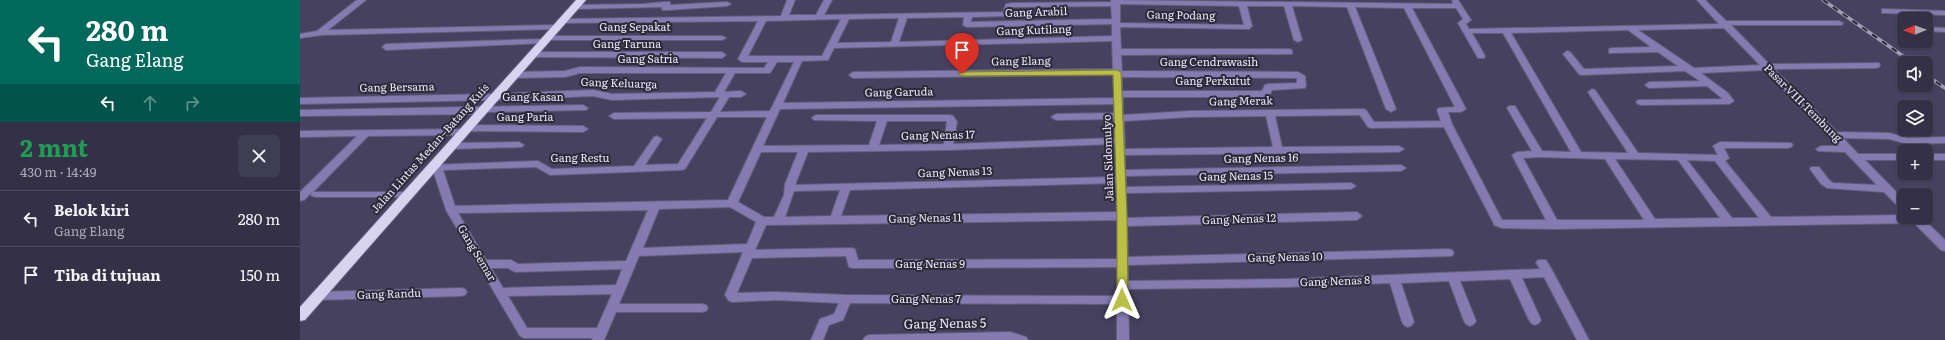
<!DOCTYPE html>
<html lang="id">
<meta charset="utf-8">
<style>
body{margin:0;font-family:Literata,serif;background:#3f3d52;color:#f1f3f6;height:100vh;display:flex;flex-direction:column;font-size:15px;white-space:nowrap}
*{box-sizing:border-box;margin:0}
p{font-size:13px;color:#a9a9b4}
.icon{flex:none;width:22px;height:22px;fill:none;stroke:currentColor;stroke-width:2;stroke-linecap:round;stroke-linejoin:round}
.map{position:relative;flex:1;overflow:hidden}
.drawer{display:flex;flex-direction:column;background:#343147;width:300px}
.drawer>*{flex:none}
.top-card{background:#00695c;color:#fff;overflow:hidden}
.needle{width:26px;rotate:269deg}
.tools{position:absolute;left:1597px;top:12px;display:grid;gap:8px}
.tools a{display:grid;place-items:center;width:36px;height:36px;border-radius:6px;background:#343147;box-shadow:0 1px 3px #0004,0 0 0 1px #4e4c60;font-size:20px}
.pin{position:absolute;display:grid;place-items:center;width:34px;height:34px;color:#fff;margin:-41px -17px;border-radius:50% 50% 50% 0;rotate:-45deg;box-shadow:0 0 4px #0007}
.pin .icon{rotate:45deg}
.me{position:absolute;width:44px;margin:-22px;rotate:0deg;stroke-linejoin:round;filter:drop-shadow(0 0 3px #0008)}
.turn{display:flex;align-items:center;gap:14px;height:84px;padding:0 20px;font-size:18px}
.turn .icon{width:52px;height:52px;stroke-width:2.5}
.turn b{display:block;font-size:28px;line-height:34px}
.lanes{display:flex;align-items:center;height:38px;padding:0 20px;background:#0003;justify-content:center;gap:20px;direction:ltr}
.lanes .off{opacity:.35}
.round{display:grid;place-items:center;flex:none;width:42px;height:42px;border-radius:6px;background:#3f3d52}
.summary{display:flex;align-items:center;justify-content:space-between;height:68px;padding:0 20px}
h1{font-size:24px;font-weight:700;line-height:30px;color:#1e9e55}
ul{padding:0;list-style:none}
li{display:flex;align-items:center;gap:12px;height:56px;padding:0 20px;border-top:1px solid #4e4c60}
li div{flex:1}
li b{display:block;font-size:15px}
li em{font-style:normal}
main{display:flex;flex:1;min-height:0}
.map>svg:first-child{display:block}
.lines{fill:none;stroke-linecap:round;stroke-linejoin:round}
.minor-casing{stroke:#635f7b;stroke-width:2}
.highway-casing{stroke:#635f7b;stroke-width:2}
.minor{fill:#857bb1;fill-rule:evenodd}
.highway{fill:#d8d4ef;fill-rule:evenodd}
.rail-casing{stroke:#a09cb4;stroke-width:3.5}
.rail{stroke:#2c2a38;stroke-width:2;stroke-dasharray:6;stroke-linecap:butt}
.route{fill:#bac045;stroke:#797d2d}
.labels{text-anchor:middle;stroke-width:4;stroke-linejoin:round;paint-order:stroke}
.street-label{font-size:11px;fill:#e9e7fa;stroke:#2c2a38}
.near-street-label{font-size:13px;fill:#e9e7fa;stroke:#2c2a38}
</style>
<main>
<section class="drawer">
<div class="top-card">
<div class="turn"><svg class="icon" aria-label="left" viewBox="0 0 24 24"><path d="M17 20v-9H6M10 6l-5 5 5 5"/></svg><div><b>280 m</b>Gang Elang</div></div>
<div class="lanes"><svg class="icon" aria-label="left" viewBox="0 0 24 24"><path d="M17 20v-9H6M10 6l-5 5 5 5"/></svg><svg class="icon off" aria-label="ahead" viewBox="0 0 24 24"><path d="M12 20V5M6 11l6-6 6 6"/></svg><svg class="icon off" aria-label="right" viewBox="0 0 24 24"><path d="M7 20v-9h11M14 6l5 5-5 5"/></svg></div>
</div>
<div class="summary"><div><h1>2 mnt</h1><p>430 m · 14:49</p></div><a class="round"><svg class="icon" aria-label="close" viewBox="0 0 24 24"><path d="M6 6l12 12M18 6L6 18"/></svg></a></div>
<ul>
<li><svg class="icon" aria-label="left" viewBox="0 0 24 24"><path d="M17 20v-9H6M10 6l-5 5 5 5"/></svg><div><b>Belok kiri</b><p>Gang Elang</p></div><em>280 m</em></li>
<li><svg class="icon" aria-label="arrive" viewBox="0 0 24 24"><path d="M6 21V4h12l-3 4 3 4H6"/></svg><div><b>Tiba di tujuan</b></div><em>150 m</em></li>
</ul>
</section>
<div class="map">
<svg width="1645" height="340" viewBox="0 0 1645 340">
<rect width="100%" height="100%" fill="#46415f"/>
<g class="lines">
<g class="minor-casing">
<g id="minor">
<polygon points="57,0 66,0 28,30 257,25 261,27 257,29 22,35 0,38 0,34 17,31"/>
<path d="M487,0H495L489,15H516L524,0H532L524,15L703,12L706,4L712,3L811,2V0L1153,4L1152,0H1158L1171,20L1166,24L1169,29L1419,24L1397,0H1405L1426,21H1539L1543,23L1542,25H1431L1469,64L1579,63L1580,65L1579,67L1576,68L1474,69L1537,132L1589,133L1608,138L1645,137V143L1608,144L1589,139L1543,138L1558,154H1604V160H1565L1604,200V210L1600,208L1584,192L1527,188L1521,184L1510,169L1511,167H1519L1529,180L1533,183L1577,185L1545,152L1518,151L1516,149L1521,146H1539L1465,70L1401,73L1428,93L1434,101L1429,104L1341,105L1338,104L1336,102L1338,100L1423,99L1407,86L1349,88L1345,85L1349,82L1400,81L1385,71L1282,75L1279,74L1263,54L1267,51L1270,52L1284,69L1378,66L1358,52L1309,53V49L1312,48L1351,47L1328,30L1211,33L1281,152L1328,153L1288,92L1292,89L1295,90L1338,153L1418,155L1413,146L1420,142L1491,143L1493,145L1491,147L1488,148H1424L1429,158L1425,161L1471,217L1604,215V217H1621L1645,240V251L1641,250L1614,223L1254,229L1202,228L1194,225L1193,222L1144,127L1071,128L1068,127L1060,115L975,116L982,147L1099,146L1104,149L1099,152L825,155V170L1101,165L1106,168L1101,171L826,176V187L1051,183L1056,186L1051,189L826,193L827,218L1057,212L1062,216L1057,220L827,226L828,257L1148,249L1152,250L1154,253L1152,256L828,265V281L987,279L1240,269L1236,263L1238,260H1246L1252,270L1289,340H1277L1244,277L1222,278L1241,320L1239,323L1235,325L1231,323L1229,320L1210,279L1160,281L1176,321L1174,324L1170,326L1166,324L1164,321L1149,281L1101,283L1114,322L1112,325L1108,327L1104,325L1102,322L1090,283L987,287L828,289L829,340H817V304L550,303L543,320L529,325L523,340H511L520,319L534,314L539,303L476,300L433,302L429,301L425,295L443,252L339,256L319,304H402L406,305L408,308L406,311L402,312H316L304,340H292L293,338H224L220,336L146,210L133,170L128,167L129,165L238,161L252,169L334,166L354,137L357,136L362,139L345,165L378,164L407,118L314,119L309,116L314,113L411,112L420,97L312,100L293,96L194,100L0,104V98L192,94L293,90L312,94L415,92L426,73H280L265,77L214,78L210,75L214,72L265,71L280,67L464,68L468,62H442L438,59L458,21L263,23L259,21L263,19L481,16ZM820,4L939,6L944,25L820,23ZM811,6L812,19L671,22L672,17L707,16L713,7ZM947,6H984L994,40L998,42L1002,40L992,6L1047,7L1086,109L1091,112L1096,109L1055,7L1104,8L1155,107L1139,108L1137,110L1141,121L1074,122L1066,110L1063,109L890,111L823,115V97H966L969,96L972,90L1005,88L1006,86L1005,76L998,72L822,71L821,55L992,54V50L989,49H821L820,27L949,29L952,26ZM1112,8H1156L1163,19L1158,23L1178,58H1184L1185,56L1172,33H1203L1271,152L1242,151L1215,106H1209L1207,108L1232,151L1217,152L1212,155L1246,220H1202L1152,124L1148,112H1161L1166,109ZM664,17L663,25L667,27L812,24V36L599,42L607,18ZM599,18L591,42L537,43L549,19ZM541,19L522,56H448L466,21ZM1424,28L1460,65L1394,68L1338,30ZM812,41L813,69L553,72L549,75L553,78L813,75L814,98L483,103L502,61L528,60L534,48ZM477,62H494L470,111L420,112L429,97H441L446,94L441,91L424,92L435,73H470ZM822,77L997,78V83L968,84L965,85L962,91H822ZM814,104V113L756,114L751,117L756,120L814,119L815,138L653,144L657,122L653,116L650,115H517L514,116L512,118L514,120L577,121L569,145L463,146L480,109ZM966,116L973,147L825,149L824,121L890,117ZM417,117H467L428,200L155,206L143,170L236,167L250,175L381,170L385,169ZM587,121H647L644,144L579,145ZM815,144L816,177L495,185L508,152L648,150ZM461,152H498L485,184L484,195L474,217H464L438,202ZM1239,157L1305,159L1344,220H1257L1223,158ZM1315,159L1378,160L1420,218L1355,219ZM1387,160L1415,161L1459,218H1432ZM816,183L817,212L541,216L550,190ZM540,190L531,216L485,217L494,191ZM430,207L456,222L447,244L343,248L359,209ZM348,210L326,261L218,264L211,260H186L158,213ZM817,220V259L558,260L555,249L551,248L455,250L466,225ZM546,256L549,267L553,268L817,267V296L546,295L476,292L437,293L452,258ZM191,268H208L215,272L322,269L316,285L203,288ZM312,294L297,328H227L208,296Z"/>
<polygon points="365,2 370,2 370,5 427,2 431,4 427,6 368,10 362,10 362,7 275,9 271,7 275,5 343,4"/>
<polygon points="1582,9 1645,11 1645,15 1585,13 1582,13"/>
<rect x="1597" y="27" width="7" height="4"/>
<polygon points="1626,27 1645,28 1645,32 1626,31"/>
<polygon points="244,36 422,36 426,38 422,40 249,40 248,43 245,43 86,50 82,47 86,44 243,39"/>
<polygon points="232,52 422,52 426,55 422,58 229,57 229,53"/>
<polygon points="283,105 288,108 286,110 186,112 182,114 0,116 0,110"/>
<polygon points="167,125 283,126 288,129 283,132 168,131 167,134 164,135 68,136 13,192 108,192 112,193 113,195 112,197 16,197 12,196 11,194 12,192 4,200 0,201 0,192 57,136 0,137 0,131 163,129 164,126"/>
<polygon points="219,142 224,145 222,147 151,149 146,146 151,143"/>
<rect x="1626" y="154" width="19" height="6"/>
<polygon points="161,288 165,289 167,292 165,295 161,296 17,300 13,299 11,296 13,293 17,292"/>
<polygon points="710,332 726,337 728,340 563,340 565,337 569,335"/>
</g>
</g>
<g class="highway-casing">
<polygon id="highway" points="276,0 286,0 5,320 0,321 0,307"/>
</g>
<use href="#minor" class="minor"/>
<use href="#highway" class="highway"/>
<g class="rail-casing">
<g id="rail">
<polyline points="1523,0 1613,63"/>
<polyline points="1626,75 1645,88"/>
</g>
</g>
<use href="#rail" class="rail"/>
</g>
<polygon class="route" points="817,70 821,72 827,216 828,300 822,304 817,300 817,216 813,75 662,76 658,74 662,72"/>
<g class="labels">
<g class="street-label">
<text transform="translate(736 12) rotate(-2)" y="4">Gang Arabil</text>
<text transform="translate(881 15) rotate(1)" y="4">Gang Podang</text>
<text x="335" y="31">Gang Sepakat</text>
<text transform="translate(734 30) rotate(-2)" y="4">Gang Kutilang</text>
<text x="327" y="48">Gang Taruna</text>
<text x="348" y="63">Gang Satria</text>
<text transform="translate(721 61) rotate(-1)" y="4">Gang Elang</text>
<text x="909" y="66">Gang Cendrawasih</text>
<text x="913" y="85">Gang Perkutut</text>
<text transform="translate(319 83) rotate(2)" y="4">Gang Keluarga</text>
<text transform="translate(97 87) rotate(-1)" y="4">Gang Bersama</text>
<text transform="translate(599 92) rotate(-1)" y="4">Gang Garuda</text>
<text x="233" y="101">Gang Kasan</text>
<text transform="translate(941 101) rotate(-1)" y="4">Gang Merak</text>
<text transform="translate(1503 103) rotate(45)" y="4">Pasar VIII Tembung</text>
<text x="225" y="121">Gang Paria</text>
<text transform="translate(638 135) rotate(-1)" y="4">Gang Nenas 17</text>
<text transform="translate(130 148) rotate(-48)" y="4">Jalan Lintas Medan–Batang Kuis</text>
<text x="280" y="162">Gang Restu</text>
<text transform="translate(808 158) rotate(-92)" y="4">Jalan Sidomulyo</text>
<text transform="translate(961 158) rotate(-1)" y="4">Gang Nenas 16</text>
<text transform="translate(655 172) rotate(-2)" y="4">Gang Nenas 13</text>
<text transform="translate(936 176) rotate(-1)" y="4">Gang Nenas 15</text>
<text transform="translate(625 218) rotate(-1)" y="4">Gang Nenas 11</text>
<text transform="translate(939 219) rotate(-2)" y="4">Gang Nenas 12</text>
<text transform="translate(177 253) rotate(59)" y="4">Gang Semar</text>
<text transform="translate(985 257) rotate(-1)" y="4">Gang Nenas 10</text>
<text x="630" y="268">Gang Nenas 9</text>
<text transform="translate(1035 281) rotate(-2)" y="4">Gang Nenas 8</text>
<text transform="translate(89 294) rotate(-2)" y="4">Gang Randu</text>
<text x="626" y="303">Gang Nenas 7</text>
</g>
<g class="near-street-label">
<text transform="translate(645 323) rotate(-1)" y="5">Gang Nenas 5</text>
</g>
</g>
</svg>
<div class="tools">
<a><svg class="needle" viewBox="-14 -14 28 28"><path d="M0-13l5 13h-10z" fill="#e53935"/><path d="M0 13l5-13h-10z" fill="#a9a9b4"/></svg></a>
<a><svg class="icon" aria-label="sound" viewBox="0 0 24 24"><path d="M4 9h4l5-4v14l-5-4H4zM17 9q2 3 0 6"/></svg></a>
<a><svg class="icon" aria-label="layers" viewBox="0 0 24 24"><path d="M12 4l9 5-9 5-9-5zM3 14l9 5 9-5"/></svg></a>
<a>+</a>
<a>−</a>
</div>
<div class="pin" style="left:662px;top:74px;background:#d93025"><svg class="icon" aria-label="arrive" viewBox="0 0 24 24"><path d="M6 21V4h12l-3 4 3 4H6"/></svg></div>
<svg class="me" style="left:822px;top:300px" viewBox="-20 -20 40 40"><path d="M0-17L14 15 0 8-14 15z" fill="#bac045" stroke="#fff" stroke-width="4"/></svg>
</div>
</main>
